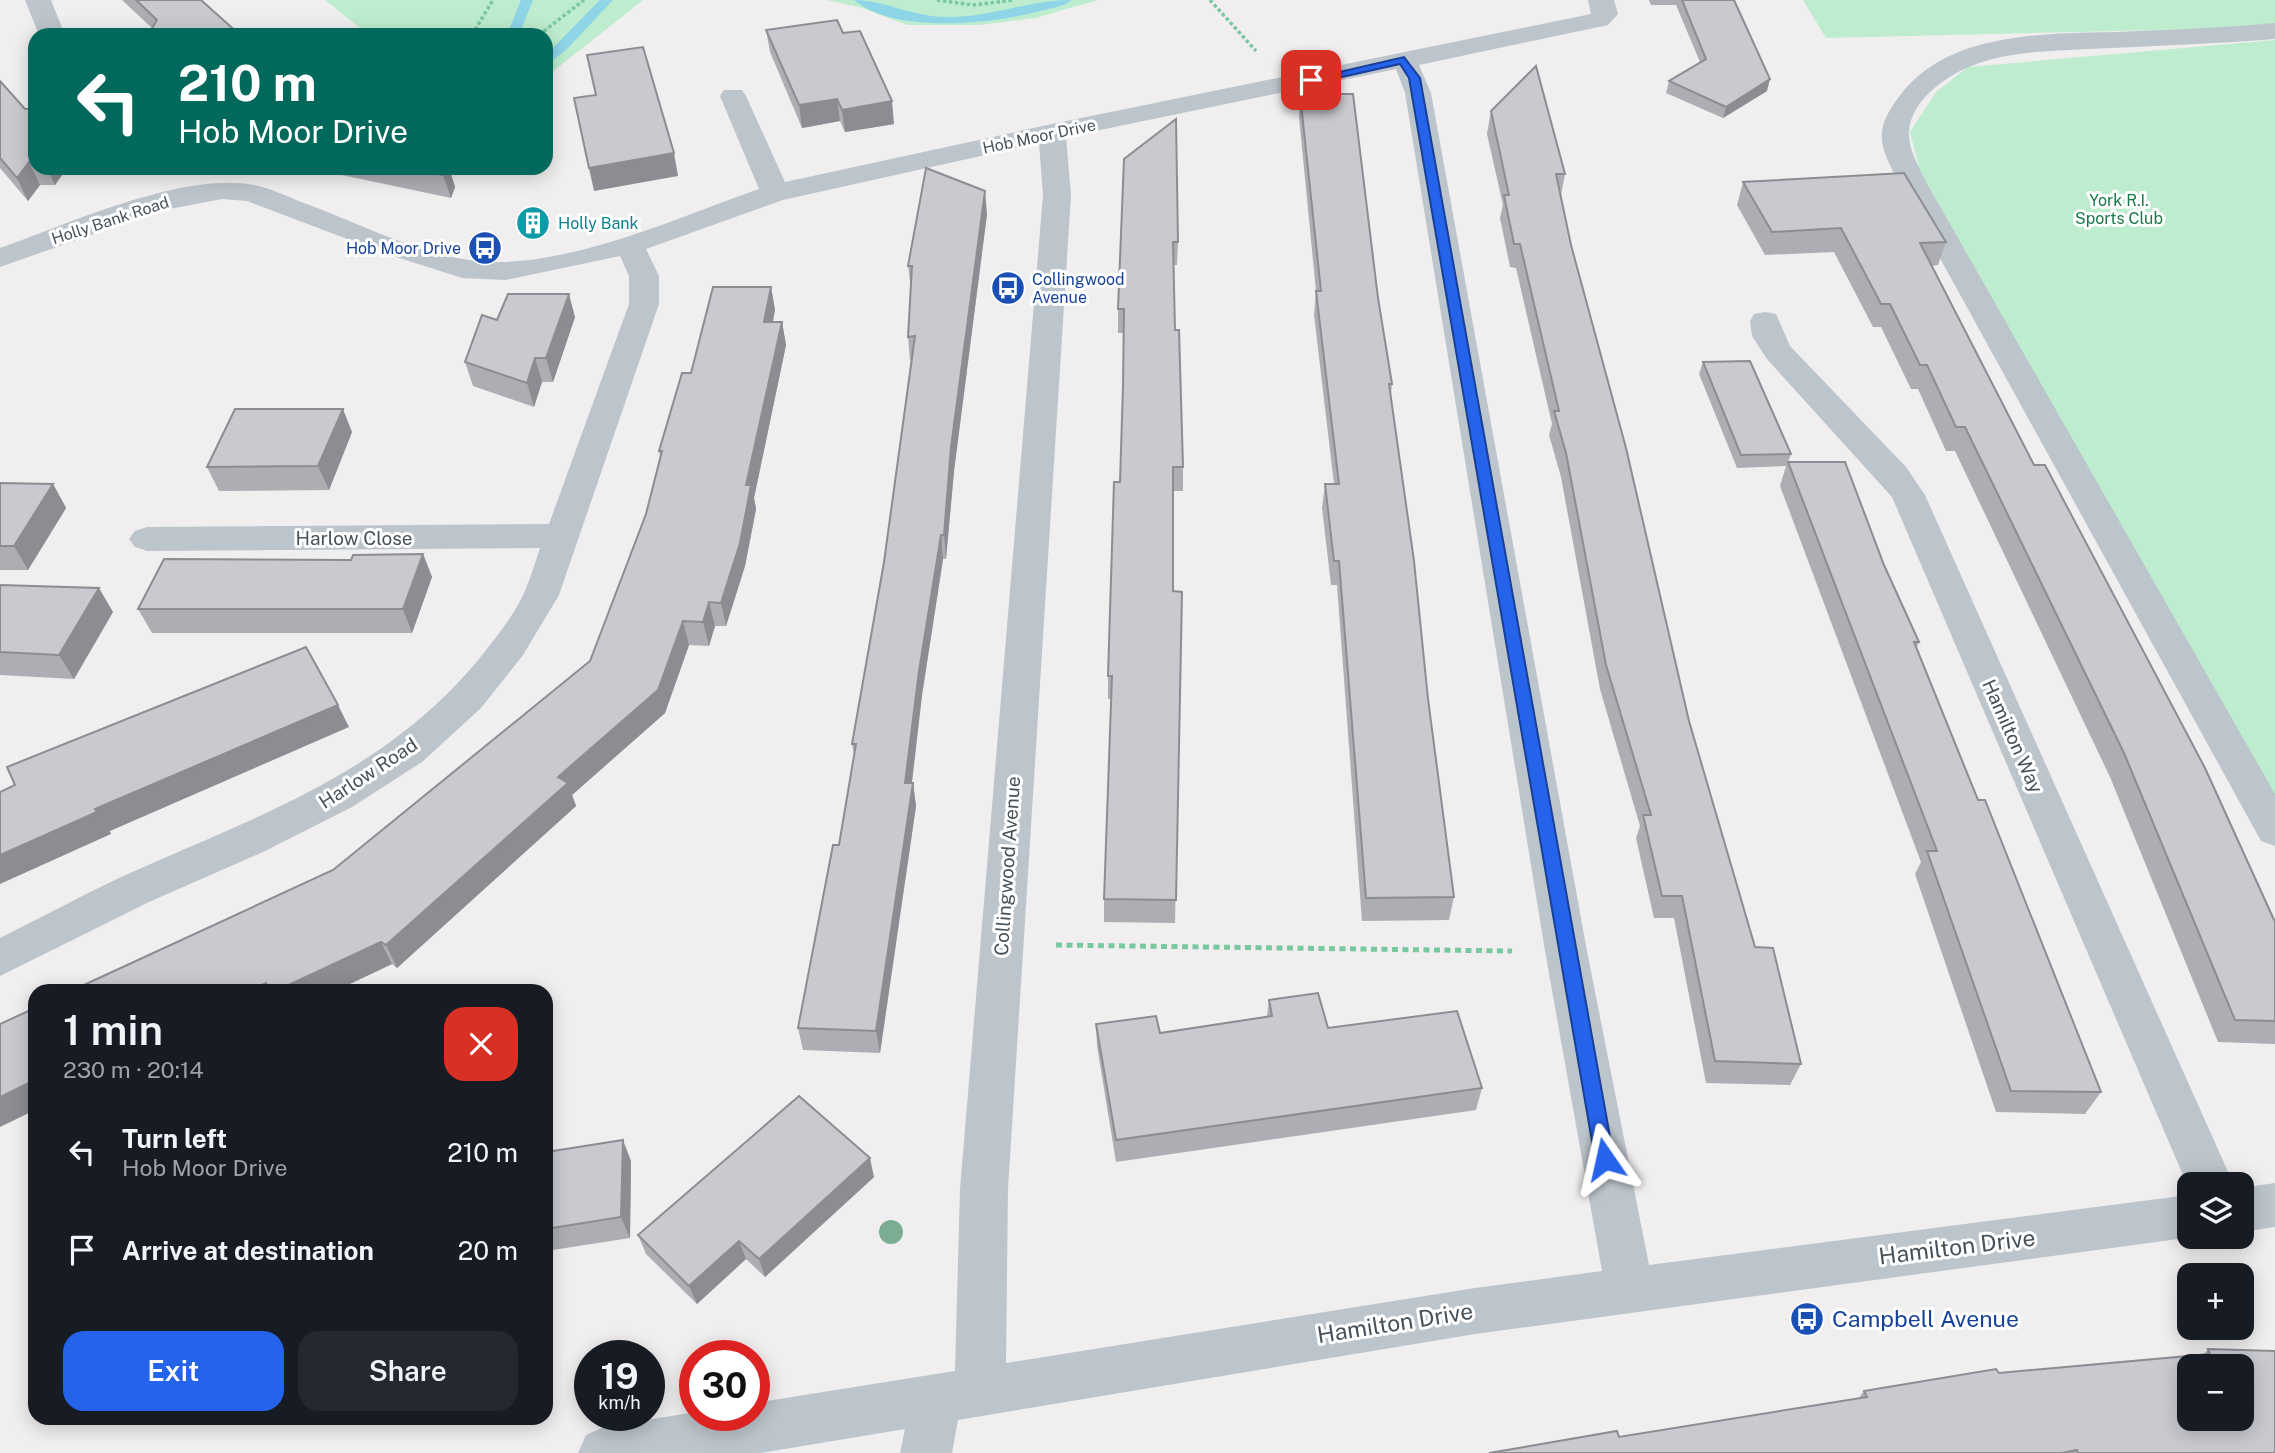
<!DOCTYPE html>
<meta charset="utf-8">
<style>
body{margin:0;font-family:"Public Sans",sans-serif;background:#242831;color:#f1f3f6;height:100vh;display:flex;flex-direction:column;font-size:26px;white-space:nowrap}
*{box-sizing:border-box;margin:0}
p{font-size:23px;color:#9ea1a6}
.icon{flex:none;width:38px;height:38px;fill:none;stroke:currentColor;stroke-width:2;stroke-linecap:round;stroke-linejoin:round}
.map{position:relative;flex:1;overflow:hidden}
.details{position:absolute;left:28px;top:984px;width:525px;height:441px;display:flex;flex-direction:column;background:#171b24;border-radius:21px;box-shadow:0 4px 18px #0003}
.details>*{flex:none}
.banner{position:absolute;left:28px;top:28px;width:525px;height:147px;border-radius:21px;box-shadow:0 4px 18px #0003;background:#00695c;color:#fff;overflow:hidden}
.buttons{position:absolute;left:2177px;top:1172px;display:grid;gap:14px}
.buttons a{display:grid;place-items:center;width:77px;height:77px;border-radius:14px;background:#171b24;box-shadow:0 4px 18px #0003;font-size:35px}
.speed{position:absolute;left:574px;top:1340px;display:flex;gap:14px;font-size:35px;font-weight:700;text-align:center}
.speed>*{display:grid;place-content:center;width:91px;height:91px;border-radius:50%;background:#171b24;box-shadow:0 4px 18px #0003;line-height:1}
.speed small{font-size:18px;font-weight:400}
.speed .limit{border:10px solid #d22;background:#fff;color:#111}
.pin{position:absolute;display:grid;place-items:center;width:60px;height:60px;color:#fff;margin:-30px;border-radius:14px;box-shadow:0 4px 10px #0006}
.me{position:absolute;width:77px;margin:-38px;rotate:349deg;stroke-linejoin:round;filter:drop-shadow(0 0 5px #0008)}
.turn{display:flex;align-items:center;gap:24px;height:147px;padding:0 35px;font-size:32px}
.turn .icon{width:91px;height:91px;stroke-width:2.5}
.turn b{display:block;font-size:49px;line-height:60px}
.round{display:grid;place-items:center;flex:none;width:74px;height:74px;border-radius:21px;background:#242831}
.overview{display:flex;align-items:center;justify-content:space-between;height:119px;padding:0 35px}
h1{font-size:42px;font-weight:600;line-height:52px}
.button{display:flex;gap:14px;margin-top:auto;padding:14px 35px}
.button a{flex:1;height:80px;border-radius:21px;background:#2563eb;color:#fff;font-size:28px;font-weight:600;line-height:80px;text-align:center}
.button a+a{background:#242831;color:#f1f3f6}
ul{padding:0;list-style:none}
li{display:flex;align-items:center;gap:21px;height:98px;padding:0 35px}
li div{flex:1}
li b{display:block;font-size:26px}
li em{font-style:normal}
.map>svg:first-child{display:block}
.green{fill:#beeccf}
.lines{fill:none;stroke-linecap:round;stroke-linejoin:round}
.stream{fill:#8dd5e7;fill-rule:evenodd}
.path-far1{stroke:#78c8a0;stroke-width:3.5;stroke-dasharray:3.5 2.5;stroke-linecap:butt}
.path{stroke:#78c8a0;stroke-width:5;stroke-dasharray:6 4.5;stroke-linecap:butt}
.minor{fill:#bdc5cc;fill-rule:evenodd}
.tree{fill:#7bad93}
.wall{fill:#acaeb3}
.shaded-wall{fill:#8c8d92}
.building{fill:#c8cad0;stroke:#8c8d92;stroke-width:2;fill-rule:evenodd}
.route{fill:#2563eb;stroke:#184099;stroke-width:2}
.labels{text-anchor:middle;stroke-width:6;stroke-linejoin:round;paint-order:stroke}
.far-street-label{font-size:16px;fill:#47515a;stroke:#fff}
.far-park-label{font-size:16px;fill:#1b7848;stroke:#fff}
.far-culture-label{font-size:16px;fill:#0d838f;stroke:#fff;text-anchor:start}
.far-transit-label{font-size:16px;fill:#164399;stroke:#fff;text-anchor:end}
.street-label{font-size:19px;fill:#47515a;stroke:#fff}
.near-street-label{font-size:23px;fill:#47515a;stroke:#fff}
.near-transit-label{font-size:23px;fill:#164399;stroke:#fff;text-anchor:start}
</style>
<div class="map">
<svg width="2275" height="1453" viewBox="0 0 2275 1453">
<rect width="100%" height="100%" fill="#f0eeee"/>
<g class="green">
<polygon points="325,0 643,0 546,77 546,35 369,35"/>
<polygon points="827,0 1098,0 1035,18 979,25 907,25 859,7"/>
<polygon points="1803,0 2275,0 2275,23 2247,28 1826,38"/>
<polygon points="2275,40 2275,805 1924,186 1910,132 1936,92 1968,67"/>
</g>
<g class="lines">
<g class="stream">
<polygon points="521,0 533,0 519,35 507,35"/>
<polygon points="600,0 613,0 566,50 546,65 546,55"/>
<path d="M854,0C884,0 910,16 944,17C989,18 1029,0 1072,0C1063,7 1047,9 1036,12C987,24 895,34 854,0Z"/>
</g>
<g class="path-far1">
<polyline points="937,0 973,5 1014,0"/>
<polyline points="1210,0 1256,51"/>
<polyline points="472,35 493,0"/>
<polyline points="539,35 584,0"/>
</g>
<polyline class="path" points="1056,945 1512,951"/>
<g class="minor">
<polygon points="25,0 51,0 65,35 39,35"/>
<path d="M1588,0H1614L1618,14L1608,25L1419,65L1431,93L1587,951L1649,1265L2189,1195V1237H2193L1475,1334L958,1420L952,1453H900L905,1429L761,1453H578L586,1435L604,1427L695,1412V1416H754V1403L955,1371L960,1189L1043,195L1039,143L783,200L646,249L659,276V304L559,595L523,655L481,708L422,762L352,807L263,852L149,902L0,976V938C40,918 79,897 119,878C253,817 381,777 479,659C495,639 513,617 524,593C530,579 535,563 540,548L147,551L135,547L129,539L135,531L147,527L549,524L629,304V276L620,256L506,280L462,278L387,254L247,201L222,199L159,211L0,267V248C68,224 183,171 254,185C271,188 288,197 304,203C367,226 437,265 505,262C587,259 682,216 759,189L720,96L724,90H742L746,96L785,182L1052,124L1591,14ZM1396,69L1405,93L1545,951L1602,1271L1475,1288L1006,1363L1008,1189L1071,195L1066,137Z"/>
<path d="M2275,23V39C2213,44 2151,46 2088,49C2053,51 2016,51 1982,62C1953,71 1911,97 1909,132C1908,150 1919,166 1926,182L2275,794V846L2261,841L1898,182C1891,166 1880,149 1882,132C1883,119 1891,108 1898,98C1950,25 2062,35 2141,31C2186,29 2231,27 2275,23Z"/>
<polygon points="1765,312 1776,314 1790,346 1906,467 1925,495 2234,1185 2189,1185 2189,1189 1892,497 1767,359 1752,336 1750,321 1754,314"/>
<polygon points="2275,1183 2275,1227 2242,1232 2242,1188"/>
</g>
</g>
<circle class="tree" cx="891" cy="1232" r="12"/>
<g class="wall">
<polygon points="122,0 201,0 152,28"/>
<polygon points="1649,0 1734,0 1767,91 1723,118 1666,93 1669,81 1700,62 1676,5 1651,5"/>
<polygon points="766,30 843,33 894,124 845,132 840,121 802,128 770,52"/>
<polygon points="0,81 25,109 35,109 35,168 67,168 55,185 40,185 28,201 0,168"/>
<polygon points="1300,94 1378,298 1392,384 1391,394 1428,699 1454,897 1449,920 1362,921 1337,585 1331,585 1322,508 1325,484 1334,484 1314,315 1316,291 1299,117"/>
<polygon points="1491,111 1565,174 1561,195 1571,245 1689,721 1755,947 1801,1064 1790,1085 1706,1083 1674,918 1654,918 1636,838 1640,826 1600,689 1561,477 1549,435 1552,424 1516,268 1510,267 1500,218 1503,205 1487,134"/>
<polygon points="1124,159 1178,242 1177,265 1174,265 1175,330 1183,467 1183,491 1173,491 1173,591 1182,592 1175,923 1104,922 1104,899 1111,699 1108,699 1108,676 1120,482 1123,386 1123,333 1118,333 1118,309"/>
<polygon points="326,168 449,168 455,187 451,198 337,174"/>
<polygon points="1743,182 1946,242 1938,265 1932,266 2034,465 2275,922 2275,1044 2218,1042 2110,777 1955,451 1946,451 1918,389 1911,389 1881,327 1873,327 1834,252 1765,255 1737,205"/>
<polygon points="987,214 954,471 946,559 943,559 922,695 912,783 913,783 916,806 880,1053 803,1050 798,1028 839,845 854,754 852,744 884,562 911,360 910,360 908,337 911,289 908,266"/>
<polygon points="771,287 775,310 773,322 782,322 786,345 754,498 756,509 745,566 726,626 715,626 709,646 689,645 665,713 572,795 576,806 397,968 392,964 337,990 73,990 333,870 590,661 646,514 660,456 659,451 691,373"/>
<polygon points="575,317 553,382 542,382 534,407 473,386 465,362 497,320"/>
<polygon points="1703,362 1791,454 1788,462 1884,565 1919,642 1916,649 1978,800 2101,1092 2085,1114 1996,1112 1915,874 1921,862 1780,486 1786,466 1737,468 1699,374"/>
<polygon points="352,432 329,490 219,491 207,467"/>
<polygon points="0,483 53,484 66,508 28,570 0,570"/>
<polygon points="423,554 432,577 412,633 152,633 138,609 351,560"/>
<polygon points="0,585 113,612 74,679 0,675"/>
<polygon points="1269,1000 1328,1028 1482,1088 1476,1110 1116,1162 1097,1046 1096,1024 1160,1033 1267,1016"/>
<polygon points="546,1152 631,1161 630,1238 546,1251"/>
<polygon points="874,1177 765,1277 746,1259 697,1304 646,1254 638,1235"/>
<polygon points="2208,1349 2275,1453 1489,1453 1619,1437 1859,1398 1864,1391 1999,1373 2203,1355"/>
</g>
<g class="shaded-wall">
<polygon points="1770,79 1767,91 1723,118 1726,107"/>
<polygon points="837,99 840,121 802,128 799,105"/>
<polygon points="892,101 894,124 845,132 842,110"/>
<polygon points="674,153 678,176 594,191 589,168"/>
<polygon points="29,162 40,185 28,201 17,178"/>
<polygon points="47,168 67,168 55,185"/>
<polygon points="446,168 449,168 455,187 451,198 443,175"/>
<polygon points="985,191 987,214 954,471 946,559 944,535 951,447"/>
<polygon points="771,287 775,310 768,345 764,322"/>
<polygon points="569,294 575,317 553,382 546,358"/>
<polygon points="782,322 786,345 754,498 756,509 745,566 726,626 721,603"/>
<polygon points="535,358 542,382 534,407 527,383"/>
<polygon points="343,409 352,432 329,490 318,466"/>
<polygon points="53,484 66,508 28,570 14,546"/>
<polygon points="941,535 943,559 922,695 909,806 905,783 919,671"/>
<polygon points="423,554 432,577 412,633 403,609"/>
<polygon points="99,588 113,612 74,679 59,655"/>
<polygon points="709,602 715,626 709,646 703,622"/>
<polygon points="683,621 689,645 665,713 572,795 576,806 397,968 386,945"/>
<polygon points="338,705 349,727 110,831 111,834 0,884 0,855 95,809"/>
<polygon points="913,783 916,806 880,1053 876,1031"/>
<polygon points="381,942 392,964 337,990 278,990"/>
<polygon points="266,983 270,990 250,990"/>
<polygon points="35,1080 35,1110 0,1127 0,1097"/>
<polygon points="623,1140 631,1161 630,1238 621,1217"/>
<polygon points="870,1158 874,1177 765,1277 759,1259"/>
<polygon points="739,1241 746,1259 697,1304 689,1286"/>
</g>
<g class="building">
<polygon points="136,0 201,0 240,35 148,35 157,20"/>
<polygon points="1682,0 1734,0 1770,79 1726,107 1669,81 1706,59"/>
<polygon points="837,20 843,33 860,31 892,101 842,110 837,99 799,105 766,30"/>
<polygon points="643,47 674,153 589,168 574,98 596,95 587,55"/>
<polygon points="1536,66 1565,174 1556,174 1571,245 1626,448 1689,721 1755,947 1773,948 1801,1064 1715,1061 1682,896 1662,896 1643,815 1651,815 1606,665 1566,453 1554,411 1559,411 1520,244 1514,244 1504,195 1509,195 1491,111"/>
<polygon points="0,81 25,109 35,109 35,162 29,162 17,178 0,158"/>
<polygon points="1300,94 1353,94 1378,298 1392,384 1389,384 1414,561 1428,699 1454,897 1366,898 1339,561 1334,561 1325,484 1339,484 1316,291 1321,291"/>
<polygon points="1176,119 1178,242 1173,242 1175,330 1179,330 1183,467 1173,467 1173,591 1182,592 1176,900 1104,899 1112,676 1108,676 1114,482 1120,482 1123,386 1124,309 1118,309 1124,159"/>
<polygon points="409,168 446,168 443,175"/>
<polygon points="926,168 985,191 951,447 944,535 941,535 919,671 905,783 913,783 876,1031 798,1028 833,845 839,845 856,744 852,744 884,562 915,336 908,337 912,266 908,266"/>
<polygon points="1904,173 1946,242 1920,243 2034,465 2045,465 2205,768 2275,922 2275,1021 2235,1020 2124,753 1965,427 1956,427 1927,365 1920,365 1890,304 1881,304 1841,228 1772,232 1743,182"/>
<polygon points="713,287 771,287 764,322 782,322 746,485 751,485 740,543 721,603 709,602 703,622 683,621 658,690 558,777 568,783 386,945 381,942 278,990 269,990 266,983 250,990 73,990 333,870 590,661 646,514 662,451 659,451 682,373 691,373"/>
<polygon points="508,294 569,294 546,358 535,358 527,383 465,362 482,315 497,320"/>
<polygon points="1750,361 1791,454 1741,455 1703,362"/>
<polygon points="235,409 343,409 318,466 207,467"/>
<polygon points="1788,462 1845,462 1884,565 1919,642 1914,642 1978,800 1985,800 2101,1092 2011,1091 1927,851 1937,851"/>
<polygon points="0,483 53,484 14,546 0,546"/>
<polygon points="423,554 403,609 138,609 164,559 351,560 353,555"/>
<polygon points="0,585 99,588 59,655 0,652"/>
<polygon points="306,647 338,705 95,809 97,812 0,855 0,792 15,785 7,767"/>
<polygon points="1318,993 1328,1028 1457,1011 1482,1088 1116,1140 1096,1024 1156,1016 1160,1033 1272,1016 1269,1000"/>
<polygon points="35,1008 35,1080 0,1097 0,1024"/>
<polygon points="799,1096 870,1158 759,1259 739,1241 689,1286 638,1235"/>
<polygon points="623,1140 621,1217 546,1229 546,1152"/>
<path d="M2208,1349L2275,1351V1453H2078L2077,1450L2062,1453H1489L1617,1431L1619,1437L1867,1397L1864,1391L1996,1369L1999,1373L2210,1354ZM2189,1367H2242V1419H2189Z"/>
</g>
<polygon class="route" points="1404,57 1420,78 1614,1159 1611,1165 1605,1167 1598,1165 1595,1159 1409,78 1400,64 1311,84 1305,80"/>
<defs>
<g id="building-disc" transform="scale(1.75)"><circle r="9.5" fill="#0f9aa8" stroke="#fff"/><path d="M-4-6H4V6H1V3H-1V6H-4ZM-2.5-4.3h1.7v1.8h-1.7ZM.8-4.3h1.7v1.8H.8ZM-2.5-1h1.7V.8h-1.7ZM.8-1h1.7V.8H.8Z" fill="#fff"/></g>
<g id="bus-disc" transform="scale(1.75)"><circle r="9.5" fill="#1a4fb4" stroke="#fff"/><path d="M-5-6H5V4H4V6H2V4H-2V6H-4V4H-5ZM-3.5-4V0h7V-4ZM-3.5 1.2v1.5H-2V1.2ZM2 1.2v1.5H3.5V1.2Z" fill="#fff"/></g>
</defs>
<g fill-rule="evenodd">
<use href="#building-disc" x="533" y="223"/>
<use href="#bus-disc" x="485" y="248"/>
<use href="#bus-disc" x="1008" y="288"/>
<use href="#bus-disc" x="1807" y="1319"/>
</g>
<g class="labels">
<g class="far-street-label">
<text transform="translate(1039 136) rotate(-12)" y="6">Hob Moor Drive</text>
<text transform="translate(110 220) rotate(-18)" y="6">Holly Bank Road</text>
</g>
<g class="far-park-label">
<text x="2119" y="206">York R.I.<tspan x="2119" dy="18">Sports Club</tspan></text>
</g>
<g class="far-culture-label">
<text x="558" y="229">Holly Bank</text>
</g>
<g class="far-transit-label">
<text x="461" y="254">Hob Moor Drive</text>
<text x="1032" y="285" text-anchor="start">Collingwood<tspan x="1032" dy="18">Avenue</tspan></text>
</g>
<g class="street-label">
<text x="354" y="545">Harlow Close</text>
<text transform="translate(2013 736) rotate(66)" y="7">Hamilton Way</text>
<text transform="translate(368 773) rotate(-33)" y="7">Harlow Road</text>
<text transform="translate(1007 866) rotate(-86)" y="7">Collingwood Avenue</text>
</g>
<g class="near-street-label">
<text transform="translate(1957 1247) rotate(-7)" y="8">Hamilton Drive</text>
<text transform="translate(1395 1323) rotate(-9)" y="8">Hamilton Drive</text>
</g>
<g class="near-transit-label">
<text x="1832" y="1327">Campbell Avenue</text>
</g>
</g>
</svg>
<div class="buttons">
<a><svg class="icon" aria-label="layers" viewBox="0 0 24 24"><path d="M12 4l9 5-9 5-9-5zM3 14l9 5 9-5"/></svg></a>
<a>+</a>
<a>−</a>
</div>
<div class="speed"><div>19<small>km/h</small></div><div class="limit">30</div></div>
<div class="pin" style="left:1311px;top:80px;background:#d93025"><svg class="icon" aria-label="arrive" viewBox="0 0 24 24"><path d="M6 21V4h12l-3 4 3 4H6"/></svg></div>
<svg class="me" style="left:1605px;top:1159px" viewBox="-20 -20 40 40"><path d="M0-17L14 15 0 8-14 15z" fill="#2563eb" stroke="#fff" stroke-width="4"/></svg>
<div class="banner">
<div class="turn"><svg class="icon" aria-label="left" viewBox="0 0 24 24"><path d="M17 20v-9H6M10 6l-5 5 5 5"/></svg><div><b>210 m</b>Hob Moor Drive</div></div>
</div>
<section class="details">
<div class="overview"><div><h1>1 min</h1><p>230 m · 20:14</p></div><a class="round" style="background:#d93025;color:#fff"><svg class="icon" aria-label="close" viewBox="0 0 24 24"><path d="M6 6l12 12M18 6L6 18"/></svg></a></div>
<ul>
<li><svg class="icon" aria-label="left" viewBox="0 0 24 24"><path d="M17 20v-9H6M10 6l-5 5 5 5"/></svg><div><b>Turn left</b><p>Hob Moor Drive</p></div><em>210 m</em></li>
<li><svg class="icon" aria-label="arrive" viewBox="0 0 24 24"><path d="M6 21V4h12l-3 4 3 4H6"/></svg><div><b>Arrive at destination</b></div><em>20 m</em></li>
</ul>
<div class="button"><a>Exit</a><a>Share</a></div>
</section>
</div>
